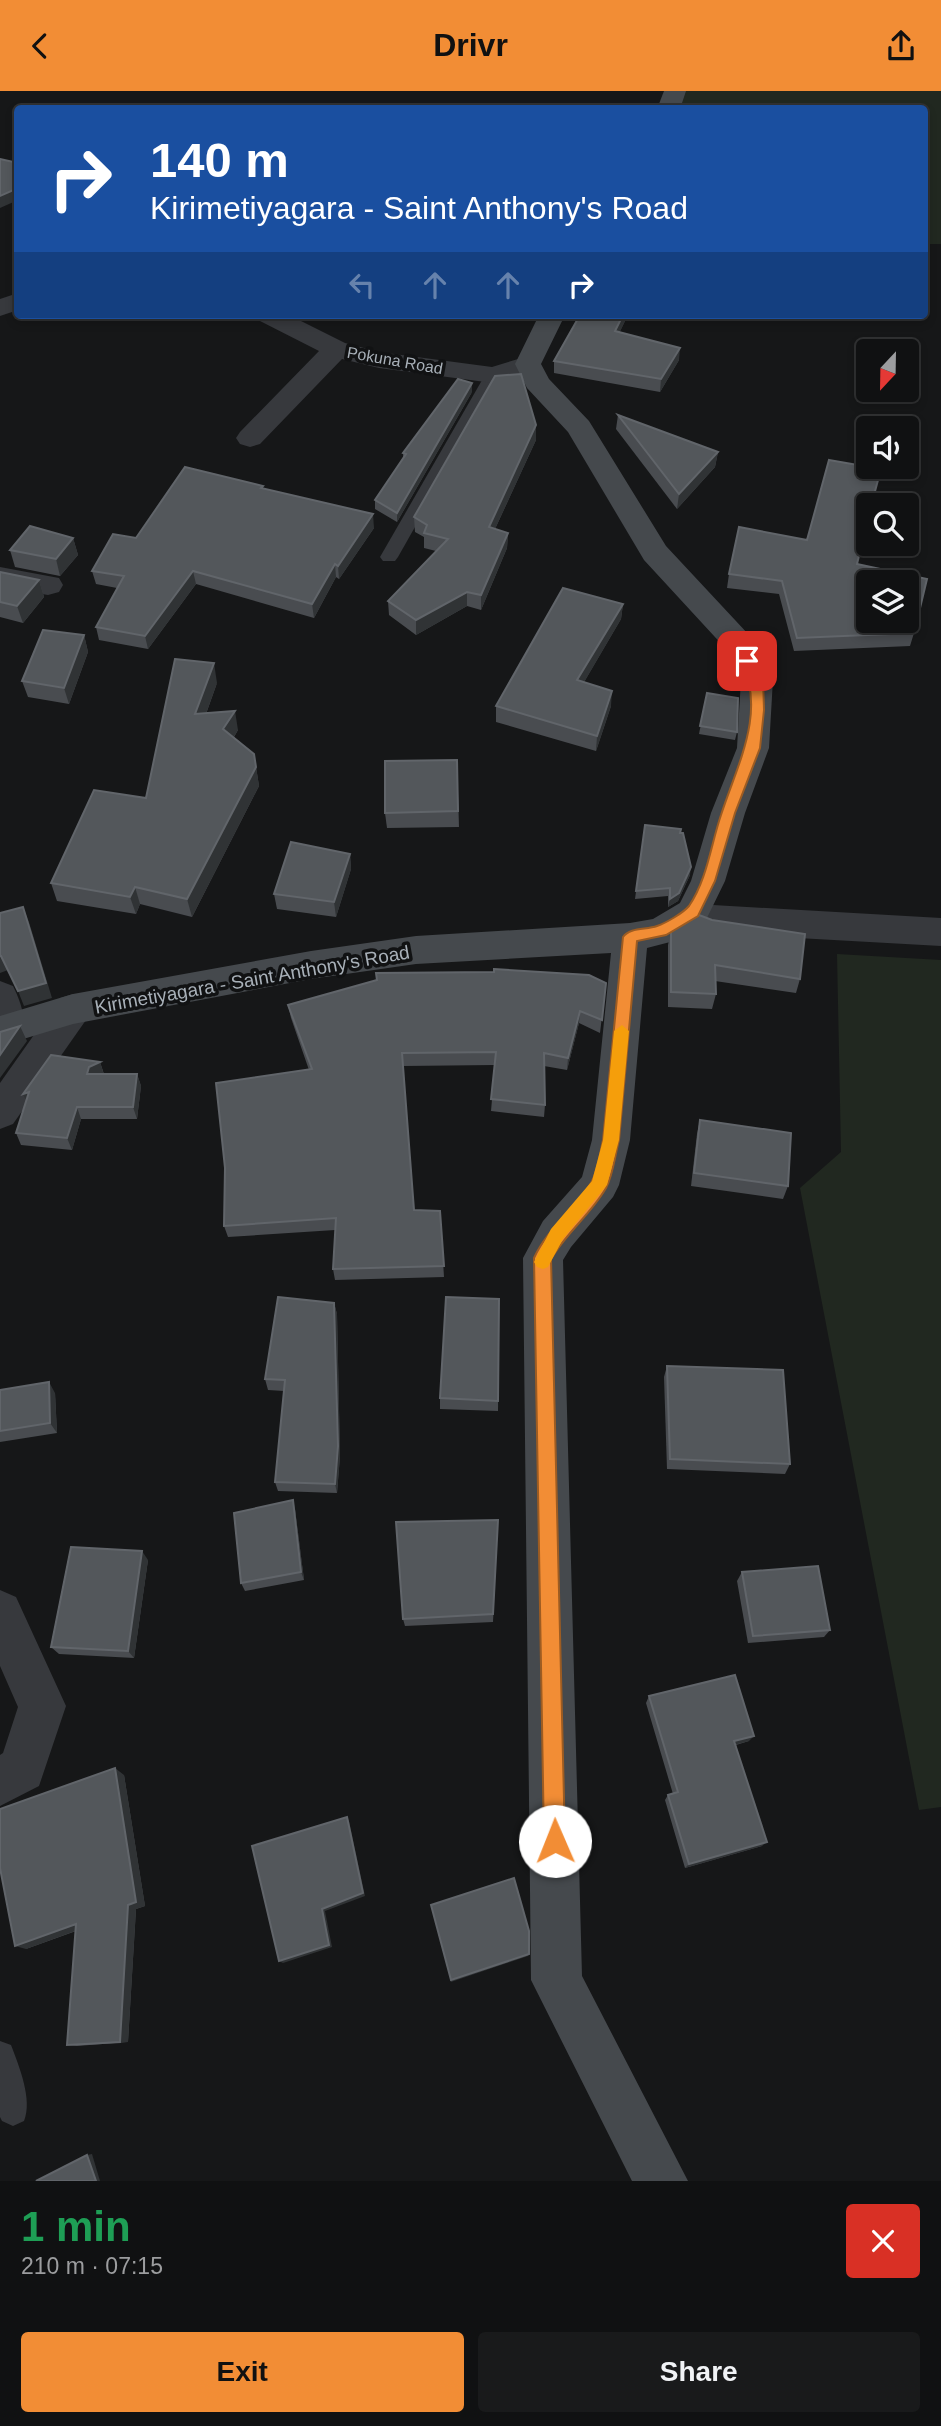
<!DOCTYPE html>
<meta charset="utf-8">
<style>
body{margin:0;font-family:Arial,sans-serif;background:#191a1b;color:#f1f3f6;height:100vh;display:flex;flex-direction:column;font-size:26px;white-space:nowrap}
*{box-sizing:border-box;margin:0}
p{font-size:23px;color:#9c9d9f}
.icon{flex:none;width:38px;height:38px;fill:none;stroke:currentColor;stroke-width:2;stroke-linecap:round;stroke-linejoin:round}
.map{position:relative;height:2090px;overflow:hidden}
.details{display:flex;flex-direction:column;background:#101112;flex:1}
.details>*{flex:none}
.hud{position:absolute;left:14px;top:14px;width:914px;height:214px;border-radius:7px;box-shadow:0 4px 10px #0003,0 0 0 2px #303132;background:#1a4fa0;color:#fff;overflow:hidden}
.needle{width:46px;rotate:202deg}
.controls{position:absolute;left:856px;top:248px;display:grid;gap:14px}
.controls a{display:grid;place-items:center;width:63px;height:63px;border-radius:7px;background:#101112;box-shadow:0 4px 10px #0003,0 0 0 2px #303132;font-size:35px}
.pin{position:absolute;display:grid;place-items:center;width:60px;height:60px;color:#fff;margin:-30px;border-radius:14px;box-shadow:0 4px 10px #0006}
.me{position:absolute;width:77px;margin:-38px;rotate:359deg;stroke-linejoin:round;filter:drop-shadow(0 0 5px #0008)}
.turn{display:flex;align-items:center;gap:24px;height:147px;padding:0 21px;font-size:32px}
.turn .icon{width:91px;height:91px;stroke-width:2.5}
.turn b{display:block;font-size:49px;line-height:60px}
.lanes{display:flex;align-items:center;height:66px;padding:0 21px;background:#0003;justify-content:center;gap:35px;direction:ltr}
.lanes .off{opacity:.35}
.round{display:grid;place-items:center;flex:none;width:74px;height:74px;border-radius:7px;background:#191a1b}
.head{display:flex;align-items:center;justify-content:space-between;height:119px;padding:0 21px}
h1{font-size:42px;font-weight:600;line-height:52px;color:#1e9e55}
.action{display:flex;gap:14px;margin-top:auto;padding:14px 21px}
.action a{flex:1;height:80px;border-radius:7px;background:#f28d35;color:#111;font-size:28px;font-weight:600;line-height:80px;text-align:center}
.action a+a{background:#191a1b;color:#f1f3f6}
header{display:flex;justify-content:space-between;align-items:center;height:91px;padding:0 21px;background:#f28d35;color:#111;font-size:32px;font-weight:600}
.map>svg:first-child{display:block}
.green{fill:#212820}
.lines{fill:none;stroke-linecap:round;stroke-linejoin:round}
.lane{fill:#37393d;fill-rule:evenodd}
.street{fill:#37393d;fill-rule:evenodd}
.secondary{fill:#45494d;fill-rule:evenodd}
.wall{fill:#494c50}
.shaded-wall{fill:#303335}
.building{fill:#53575b;stroke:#61656a;stroke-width:2;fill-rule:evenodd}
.route{fill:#f28d35;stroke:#9d5c22;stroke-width:2}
.slow{fill:#f59e0b}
.labels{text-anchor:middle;stroke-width:7;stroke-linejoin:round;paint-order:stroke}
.far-street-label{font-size:16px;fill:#a8b0b8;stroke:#111213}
.street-label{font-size:19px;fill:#a8b0b8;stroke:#111213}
</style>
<header><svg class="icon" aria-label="back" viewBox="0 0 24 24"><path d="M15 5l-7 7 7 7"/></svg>Drivr<svg class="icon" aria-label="share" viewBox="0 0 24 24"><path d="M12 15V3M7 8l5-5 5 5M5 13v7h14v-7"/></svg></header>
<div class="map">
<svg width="941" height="2090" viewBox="0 0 941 2090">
<rect width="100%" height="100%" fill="#161718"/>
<g class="green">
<polygon points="676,0 941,0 941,153 924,153 924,18 667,18"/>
<polygon points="837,863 941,869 941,1716 919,1719 800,1097 841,1061"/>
</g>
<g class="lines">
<g class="lane">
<polygon points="493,279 501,284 398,466 395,470 383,470 380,466 485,284"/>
<path d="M0,1950L11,1954C19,1975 33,2009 24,2030L13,2035L2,2030L0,2026Z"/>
</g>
<g class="street">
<polygon points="18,202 18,219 0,225 0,208"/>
<polygon points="256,224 289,224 345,252 379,261 492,276 528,265 538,267 541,273 538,279 493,292 379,277 342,268 260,353 250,356 240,353 236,347 240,341 319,260 260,230"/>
<polygon points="0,476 59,487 63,494 59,501 48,504 0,496"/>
<polygon points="693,807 713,814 941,827 941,855 709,842 681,831 675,821 681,811"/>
<path d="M0,890L13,895C21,911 28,931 20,948L7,952L0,950Z"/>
<polygon points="73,903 86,907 91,918 86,929 13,1033 0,1038 0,992 60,907"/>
<polygon points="0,1499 16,1506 66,1615 39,1695 0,1715 0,1664 3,1662 18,1616 0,1575"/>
</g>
<g class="secondary">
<polygon points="664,0 686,0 680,18 657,18"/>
<polygon points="539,224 565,224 541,273 549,288 589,330 666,455 749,544 773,588 769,657 745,722 725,790 705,831 674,850 647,857 630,1049 619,1094 613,1106 571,1156 563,1169 582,1885 688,2090 632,2090 531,1889 523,1167 543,1130 582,1086 592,1049 611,862 416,873 311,888 73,933 0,955 0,925 73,903 311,860 416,845 630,832 653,828 680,812 691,790 711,722 737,657 741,588 726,558 644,469 568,341 527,297 515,273"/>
</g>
</g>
<g class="wall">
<polygon points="626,228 619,242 679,269 660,301 554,282 554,270"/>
<polygon points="472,301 397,431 375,418 375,409 403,367 403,362"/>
<polygon points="618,324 718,361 715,376 677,418 616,338"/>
<polygon points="536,334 536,349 495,438 508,442 507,457 481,519 467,515 416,544 389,524 388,510 436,460 424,457 424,446 415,441 414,426"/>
<polygon points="263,395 263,398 374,437 339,488 336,486 314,527 196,493 148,558 99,549 96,536 117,497 96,493 92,480 136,447"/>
<polygon points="73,447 78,464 60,485 15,476 10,459"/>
<polygon points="857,473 914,542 910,555 794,560 779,503 727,497 729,483"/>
<polygon points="0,481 39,489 44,506 23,532 0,526"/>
<polygon points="623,513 621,528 584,591 611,615 596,660 496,631 496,615"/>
<polygon points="84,544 88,561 69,613 28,606 22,590"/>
<polygon points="217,592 206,623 238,639 234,646 254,663 259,695 192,826 140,813 136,823 57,810 51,792 146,707"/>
<polygon points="707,602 737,641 735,649 699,643"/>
<polygon points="457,669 459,736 387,737 385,722"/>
<polygon points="645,734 680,742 690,784 678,810 668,816 668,805 635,808"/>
<polygon points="350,763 351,778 336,826 277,818 274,803"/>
<polygon points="671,839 800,888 796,902 715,890 716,903 712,918 668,916 668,854"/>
<polygon points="606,892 600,942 579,932 567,979 544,975 545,1014 544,1026 491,1020 495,974 403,975 414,1119 440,1120 444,1186 335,1189 333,1178 335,1139 228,1146 224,1135 309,979 291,927 288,914"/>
<polygon points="100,971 104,983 137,983 141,995 137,1028 81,1028 72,1059 21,1054 16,1042 26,1010"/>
<polygon points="700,1029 788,1095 783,1108 691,1095 697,1043"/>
<polygon points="499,1208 498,1320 440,1318 440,1307"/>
<polygon points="334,1212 337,1223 340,1365 337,1402 278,1400 275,1391 284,1300 268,1299 265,1288"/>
<polygon points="667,1275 790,1373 785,1383 667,1378 664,1286"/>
<polygon points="0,1299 55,1302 57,1342 0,1351"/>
<polygon points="295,1418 304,1489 245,1500 241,1492"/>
<polygon points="498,1429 493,1531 405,1535 403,1528"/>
<polygon points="148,1469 134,1567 59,1563 51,1556"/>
<polygon points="742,1481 830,1539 824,1546 748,1552 737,1490"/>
<polygon points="649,1605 749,1650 736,1654 762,1755 685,1777 665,1709 668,1704 673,1703 646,1612"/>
<polygon points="124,1684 145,1815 136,1818 128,1951 77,1955 67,1954 76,1840 26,1858"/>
</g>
<g class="shaded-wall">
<polygon points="18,97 18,109 0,117 0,105"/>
<polygon points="623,224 626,224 626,228 614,253 615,240"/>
<polygon points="680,257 679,269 660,301 661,288"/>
<polygon points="472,292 472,301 397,431 397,422"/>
<polygon points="536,334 536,349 489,451 489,436"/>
<polygon points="718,361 715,376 677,418 679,403"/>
<polygon points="373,423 374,437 339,488 338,475"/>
<polygon points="508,442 507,457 481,519 481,504"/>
<polygon points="73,447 78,464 60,485 56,468"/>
<polygon points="335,473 336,486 314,527 312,513"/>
<polygon points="193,480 196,493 148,558 145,545"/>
<polygon points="39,489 44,506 23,532 17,515"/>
<polygon points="467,501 467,515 416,544 416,529"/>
<polygon points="623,513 621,528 576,605 577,589"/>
<polygon points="84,544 88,561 69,613 64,597"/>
<polygon points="214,572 217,592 199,642 195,623"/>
<polygon points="612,600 611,615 596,660 597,645"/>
<polygon points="235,620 238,639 227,657 223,638"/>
<polygon points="254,663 259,695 192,826 187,808"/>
<polygon points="350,763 351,778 336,826 334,811"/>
<polygon points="691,776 690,784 678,810 668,816 670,808"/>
<polygon points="135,796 140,813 136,823 130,806"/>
<polygon points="23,816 29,831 52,907 24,915 18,900"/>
<polygon points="0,865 1,865 8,879 0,882"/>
<polygon points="580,920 579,932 567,979 568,967"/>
<polygon points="20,935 27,950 0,987 0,964"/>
<polygon points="100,971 104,984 87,983 89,976"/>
<polygon points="137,983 141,995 137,1028 133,1016"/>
<polygon points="29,1001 29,1015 23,1003"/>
<polygon points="77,1016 81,1028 72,1059 67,1047"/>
<polygon points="334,1212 337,1223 340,1365 337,1402 335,1393"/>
<polygon points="49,1291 55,1302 57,1342 50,1332"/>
<polygon points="293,1409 295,1418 304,1489 301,1481"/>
<polygon points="142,1460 148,1469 134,1567 128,1560"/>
<polygon points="754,1645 749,1650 730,1655 734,1650"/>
<polygon points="115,1677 124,1684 145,1815 136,1818 128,1951 120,1951"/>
<polygon points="347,1726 349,1730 365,1805 325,1820 332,1856 283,1872 279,1870 322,1818"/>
<polygon points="767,1751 762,1755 685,1777 689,1773"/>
<polygon points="76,1833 86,1836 26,1858 15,1855"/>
<polygon points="529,1863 528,1865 451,1891 451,1889"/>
<polygon points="92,2063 100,2090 96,2090 87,2064"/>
</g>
<g class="building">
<polygon points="0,68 18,72 18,97 0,105"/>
<polygon points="580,224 623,224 615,240 680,257 661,288 554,270"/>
<polygon points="521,283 536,334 489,436 508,442 481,504 467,501 416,529 388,510 448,448 424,442 427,434 414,426 495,285"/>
<polygon points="458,288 472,292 397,422 375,409 406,363 403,362"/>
<polygon points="618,324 718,361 679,403"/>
<path d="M829,369L881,378L871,415H868V428L857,473L927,488L914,542L797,547L782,490L729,483L739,436L807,449ZM868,492H906V530H868Z"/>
<polygon points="185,376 263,395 261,397 373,423 338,475 335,473 312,513 193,480 145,545 96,536 124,485 92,480 113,443 136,447"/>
<polygon points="30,435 73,447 56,468 10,459"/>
<polygon points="0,481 39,489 17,515 0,511"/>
<polygon points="563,497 623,513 577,589 612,600 597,645 496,615"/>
<polygon points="43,539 84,544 64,597 22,590"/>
<polygon points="175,568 214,572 195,623 235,620 223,638 254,663 256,676 187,808 135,796 130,806 51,792 94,699 146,707"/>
<polygon points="707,602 738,607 737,641 700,635"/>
<polygon points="457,669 458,720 385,722 385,670"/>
<polygon points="645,734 681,738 680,742 683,742 691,776 679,802 670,808 670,797 636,800"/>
<polygon points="291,751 350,763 334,811 274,803"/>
<polygon points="23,816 46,892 18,900 1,865 0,865 0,822"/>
<polygon points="699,824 712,829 805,843 800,888 715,874 716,903 671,901 671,839"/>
<polygon points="494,878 589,884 606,892 602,929 580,920 568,967 544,962 545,1014 491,1008 496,961 402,962 414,1119 440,1120 444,1175 333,1178 336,1127 224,1135 225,1077 216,992 312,978 288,914 377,889 376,882 494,881"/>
<polygon points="20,935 0,964 0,941"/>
<polygon points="51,964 100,971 89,976 87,983 137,983 133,1016 77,1016 67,1047 16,1042 29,1001 23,1003"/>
<polygon points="700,1029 791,1042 788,1095 694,1082"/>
<polygon points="278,1206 334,1212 338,1355 335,1393 275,1391 285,1289 265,1288"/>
<polygon points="446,1206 499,1208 498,1310 440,1307"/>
<polygon points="667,1275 783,1279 790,1373 670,1368"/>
<polygon points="49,1291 50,1332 0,1340 0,1299"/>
<polygon points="293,1409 301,1481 241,1492 234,1422"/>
<polygon points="498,1429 493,1523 403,1528 396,1431"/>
<polygon points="71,1456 142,1460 128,1560 51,1556"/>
<polygon points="818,1475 830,1539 753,1545 742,1481"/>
<polygon points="735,1584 754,1645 734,1650 767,1751 689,1773 668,1704 678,1701 649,1605"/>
<polygon points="115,1677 136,1811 128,1814 120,1951 67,1954 76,1833 15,1855 0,1777 0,1718"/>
<polygon points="347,1726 363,1802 322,1818 329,1854 279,1870 252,1755"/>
<polygon points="514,1787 529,1840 529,1863 451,1889 431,1814"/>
<polygon points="87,2064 96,2090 36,2090"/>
</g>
<path class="route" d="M747,565L752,567L763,588L764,619L760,657L735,722L715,790L698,825L666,844L637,850L619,1049C615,1064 613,1084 606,1097C591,1123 566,1142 551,1168L565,1750L562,1758L555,1761L547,1758L544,1750L534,1167C548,1137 574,1119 591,1092C598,1080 600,1062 603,1049L623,846C630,836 646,839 657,835C666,832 683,822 689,815C707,789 711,753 721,724C737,674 767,621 741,570Z"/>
<polygon class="slow" points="622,934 629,940 619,1049 607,1094 563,1148 548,1176 543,1178 537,1176 534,1171 551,1138 592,1090 603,1049 614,940"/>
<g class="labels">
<g class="far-street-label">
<text transform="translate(395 269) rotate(10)" y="6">Pokuna Road</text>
</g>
<g class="street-label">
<text transform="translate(252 888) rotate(-10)" y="7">Kirimetiyagara - Saint Anthony's Road</text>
</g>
</g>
</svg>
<div class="controls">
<a><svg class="needle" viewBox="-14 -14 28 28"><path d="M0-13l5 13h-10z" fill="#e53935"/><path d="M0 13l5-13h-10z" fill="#9c9d9f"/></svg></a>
<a><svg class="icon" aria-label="sound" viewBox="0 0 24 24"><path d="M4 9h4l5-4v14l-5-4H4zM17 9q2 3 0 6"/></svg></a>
<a><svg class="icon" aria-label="search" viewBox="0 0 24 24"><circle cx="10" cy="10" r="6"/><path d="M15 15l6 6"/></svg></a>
<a><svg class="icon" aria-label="layers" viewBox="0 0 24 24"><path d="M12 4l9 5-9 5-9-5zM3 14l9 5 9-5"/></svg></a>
</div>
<div class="pin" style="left:747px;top:570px;background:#d93025"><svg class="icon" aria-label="arrive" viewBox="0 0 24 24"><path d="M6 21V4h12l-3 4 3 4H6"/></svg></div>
<svg class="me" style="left:555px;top:1750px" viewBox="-20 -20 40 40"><circle r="19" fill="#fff"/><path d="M0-13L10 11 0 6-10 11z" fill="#f28d35"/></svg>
<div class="hud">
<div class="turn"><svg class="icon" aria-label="right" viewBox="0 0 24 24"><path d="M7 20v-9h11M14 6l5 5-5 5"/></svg><div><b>140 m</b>Kirimetiyagara - Saint Anthony's Road</div></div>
<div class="lanes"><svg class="icon off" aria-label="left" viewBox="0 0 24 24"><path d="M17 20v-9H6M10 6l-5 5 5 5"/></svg><svg class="icon off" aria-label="ahead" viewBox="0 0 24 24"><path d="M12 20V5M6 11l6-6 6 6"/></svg><svg class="icon off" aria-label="ahead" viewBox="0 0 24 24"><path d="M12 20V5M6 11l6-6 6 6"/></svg><svg class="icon" aria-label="right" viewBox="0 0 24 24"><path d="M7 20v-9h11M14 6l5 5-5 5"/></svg></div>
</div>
</div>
<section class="details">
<div class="head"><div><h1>1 min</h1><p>210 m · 07:15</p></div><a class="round" style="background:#d93025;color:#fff"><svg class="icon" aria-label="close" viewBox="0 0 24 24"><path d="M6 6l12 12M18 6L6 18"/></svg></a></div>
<div class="action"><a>Exit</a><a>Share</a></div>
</section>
